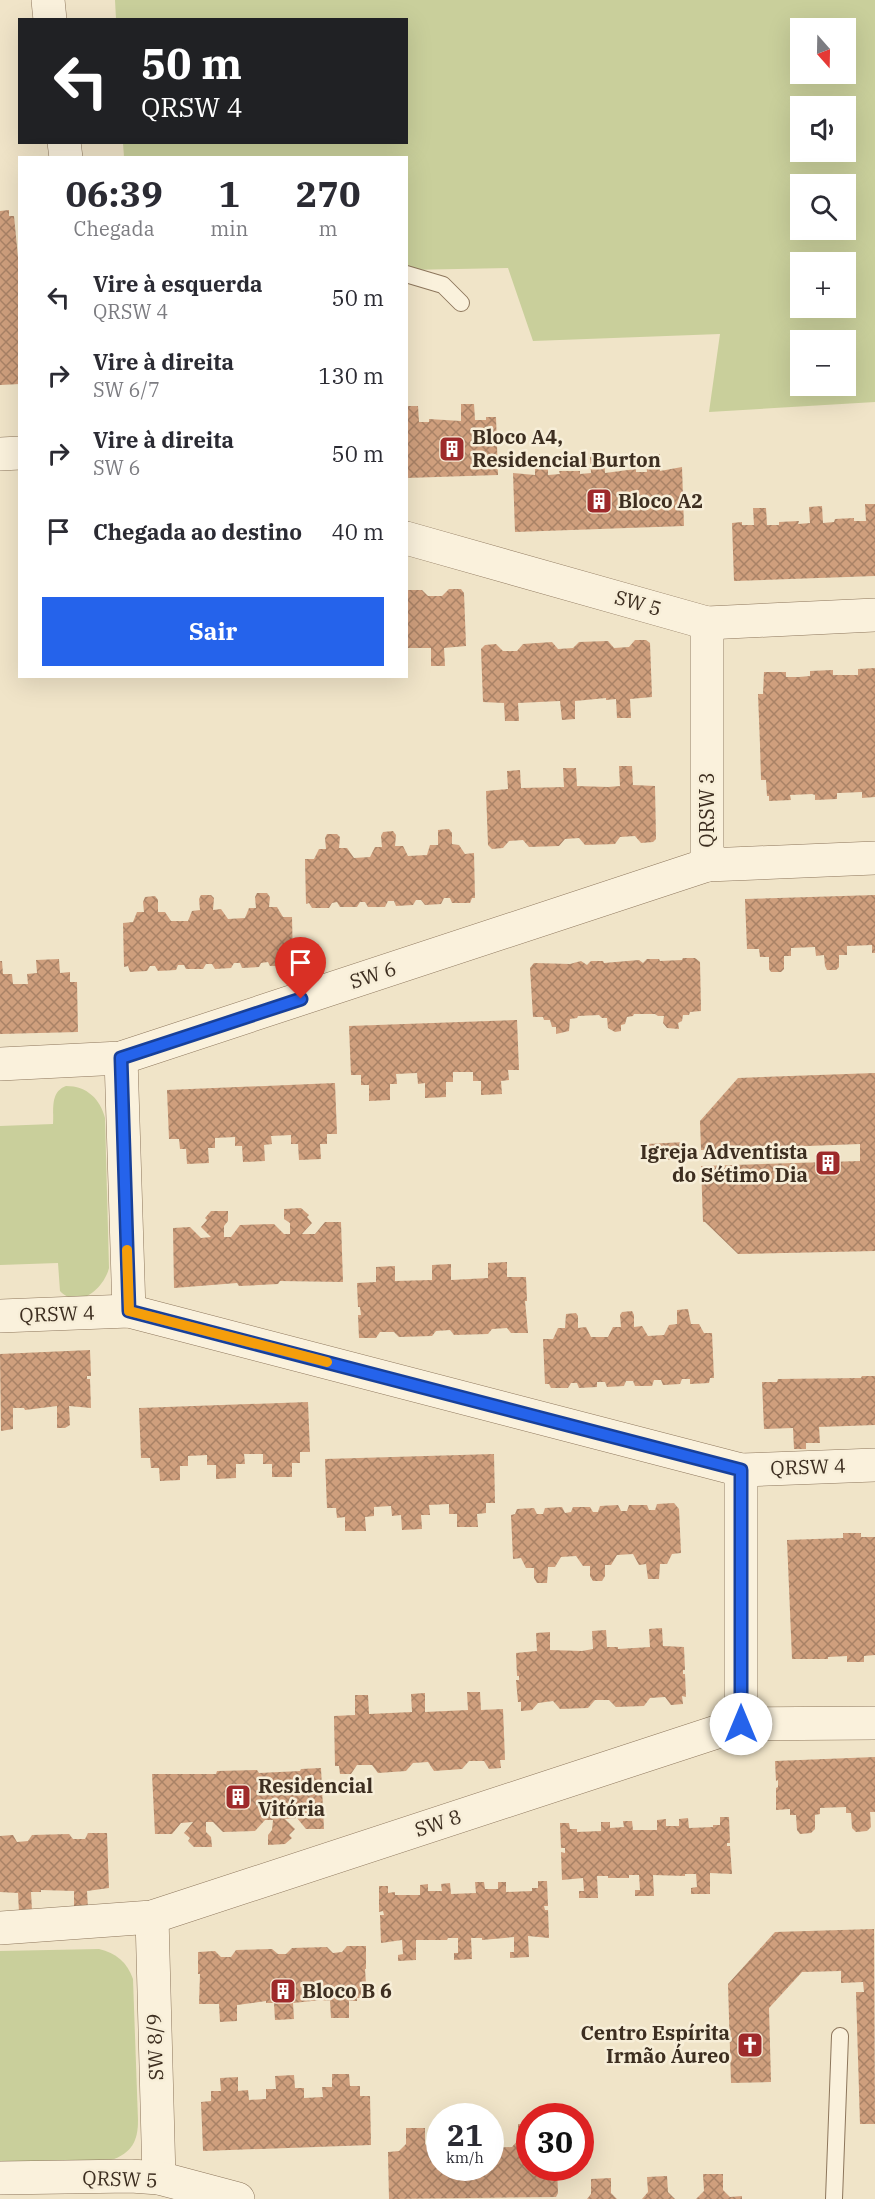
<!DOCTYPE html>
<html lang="pt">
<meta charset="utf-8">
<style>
body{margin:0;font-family:"IBM Plex Serif",serif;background:#f7f7f7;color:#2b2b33;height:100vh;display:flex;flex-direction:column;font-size:22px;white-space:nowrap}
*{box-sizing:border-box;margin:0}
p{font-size:20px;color:#7c7c81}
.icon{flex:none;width:33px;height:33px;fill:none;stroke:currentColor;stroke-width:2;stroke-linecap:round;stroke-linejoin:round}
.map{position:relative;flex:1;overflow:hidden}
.side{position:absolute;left:18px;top:156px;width:390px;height:522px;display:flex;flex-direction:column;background:#fff;border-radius:0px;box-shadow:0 6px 24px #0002}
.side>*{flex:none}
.hud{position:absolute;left:18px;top:18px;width:390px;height:126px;border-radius:0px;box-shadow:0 6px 24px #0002;background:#202124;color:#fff;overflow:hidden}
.needle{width:39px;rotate:160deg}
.controls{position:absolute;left:790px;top:18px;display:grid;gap:12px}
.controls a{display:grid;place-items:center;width:66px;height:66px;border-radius:0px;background:#fff;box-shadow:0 6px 24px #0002;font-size:30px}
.speed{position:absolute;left:426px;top:2103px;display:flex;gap:12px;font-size:30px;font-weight:700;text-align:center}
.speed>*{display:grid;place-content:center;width:78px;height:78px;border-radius:50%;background:#fff;box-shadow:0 6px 24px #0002;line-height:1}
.speed small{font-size:15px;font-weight:400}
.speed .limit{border:9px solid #d22;background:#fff;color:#111}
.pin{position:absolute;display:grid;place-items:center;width:51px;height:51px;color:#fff;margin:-62px -26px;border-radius:50% 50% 50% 0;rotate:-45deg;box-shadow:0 0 6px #0007}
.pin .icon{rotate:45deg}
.me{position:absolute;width:66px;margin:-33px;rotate:0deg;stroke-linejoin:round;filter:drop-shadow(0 0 4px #0008)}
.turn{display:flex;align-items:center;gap:21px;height:126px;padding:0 24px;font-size:27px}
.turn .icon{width:78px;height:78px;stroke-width:2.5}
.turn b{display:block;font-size:42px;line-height:51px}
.eta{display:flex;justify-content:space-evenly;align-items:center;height:102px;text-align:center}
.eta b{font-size:36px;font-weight:700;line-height:42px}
.button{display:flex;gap:12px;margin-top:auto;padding:12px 24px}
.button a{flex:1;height:69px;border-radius:0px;background:#2563eb;color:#fff;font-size:24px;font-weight:700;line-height:69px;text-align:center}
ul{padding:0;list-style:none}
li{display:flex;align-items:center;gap:18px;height:78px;padding:0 24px}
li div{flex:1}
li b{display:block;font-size:22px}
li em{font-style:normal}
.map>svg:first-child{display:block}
.grass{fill:#c9cf9b;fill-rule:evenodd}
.building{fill:url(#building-cross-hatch)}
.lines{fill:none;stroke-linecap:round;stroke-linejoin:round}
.service-casing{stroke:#8d765c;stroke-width:18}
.minor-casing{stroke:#8d765c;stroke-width:34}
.service{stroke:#faf1dc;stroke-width:16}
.minor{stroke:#faf1dc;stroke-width:33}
.route-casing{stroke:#184099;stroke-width:15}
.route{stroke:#2563eb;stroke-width:10}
.slow{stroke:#f59e0b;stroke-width:10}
.labels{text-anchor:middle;stroke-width:5;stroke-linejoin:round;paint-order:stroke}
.poi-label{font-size:20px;font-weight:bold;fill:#3d2e20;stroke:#f7eed8;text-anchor:start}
.street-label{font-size:20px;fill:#3d2e20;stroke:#f7eed8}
</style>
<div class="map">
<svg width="875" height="2199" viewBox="0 0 875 2199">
<defs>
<pattern id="building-cross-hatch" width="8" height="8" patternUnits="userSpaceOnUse" patternTransform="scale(1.5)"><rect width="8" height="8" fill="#cf9f7d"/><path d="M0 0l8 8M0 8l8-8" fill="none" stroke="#a98266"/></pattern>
</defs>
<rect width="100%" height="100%" fill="#f0e4c8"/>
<g class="grass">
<path d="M115,0H875V402L709,412L720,334L533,341L508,268L407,270L406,158L124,157L123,143L406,142V20L116,19ZM801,28H846V74H801ZM801,106H846V152H801ZM801,184H846V230H801ZM801,262H846V308H801ZM801,340H846V386H801Z"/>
<path d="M66,1086C87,1086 100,1099 105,1118L109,1268C104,1288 79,1311 60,1291L58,1263L0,1265V1126L53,1124C54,1109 50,1092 66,1086Z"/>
<path d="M99,1949C116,1953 127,1962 133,1979L138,2120C138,2141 132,2153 111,2160L0,2164V1951Z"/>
</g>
<g class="building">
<polygon points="9,210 9,216 14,216 20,278 20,384 0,385 0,211"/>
<polygon points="461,404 474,404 475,420 486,420 486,417 496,417 498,475 406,478 406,406 418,406 419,422 429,422 429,419 461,421"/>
<polygon points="660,454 660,471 682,467 684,526 515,532 513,473 535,475 535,459 548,459 548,475 560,474 559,471 580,471 580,474 591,473 590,457 604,457 605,473 636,469 636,472 647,472 646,455"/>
<polygon points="865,504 875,504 875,576 734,581 732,523 742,522 742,525 754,525 753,508 766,508 767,525 779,525 779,522 799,521 798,524 810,523 809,507 822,506 823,523 834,522 835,519 854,518 854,521 866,521"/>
<polygon points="449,589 461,589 464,593 466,646 444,648 445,666 431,666 431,648 406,648 406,590 422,590 428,596 442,596"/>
<polygon points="635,640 646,640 650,643 652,697 630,699 631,718 617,718 616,699 606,700 606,698 575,701 575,719 562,720 560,701 518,703 519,721 505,721 504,703 483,702 481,649 485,645 496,644 503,651 517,651 523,644 552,642 558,649 573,648 579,642 608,641 614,648 629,647"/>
<polygon points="875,668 875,797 862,798 862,792 839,793 837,793 837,799 815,800 815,795 812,794 790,795 791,800 769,801 769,796 767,796 766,780 761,780 760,745 758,694 763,694 764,672 786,672 786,677 799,677 810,676 810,671 833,670 833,675 858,675 858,669"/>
<polygon points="619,766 632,766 633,785 655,786 656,839 653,842 641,843 635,836 620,837 615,844 585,845 579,838 565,839 559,846 529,847 523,840 509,841 503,848 492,849 488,845 486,791 508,789 507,771 520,770 521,788 564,787 563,768 576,768 577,786 608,787 620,786"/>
<polygon points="449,829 452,833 452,844 459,845 465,854 474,853 475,898 472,898 470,903 452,903 450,898 444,898 441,904 425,905 421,900 416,900 413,905 396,906 394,901 388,901 385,907 368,907 365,902 360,902 357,907 340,907 337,902 332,903 329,908 312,908 309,903 306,904 305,859 314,859 319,849 326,849 325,838 327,834 337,834 340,837 339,848 347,848 354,858 370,857 375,847 382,847 381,836 383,832 393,831 396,835 395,846 403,846 408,856 427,855 430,845 438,845 438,830"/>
<polygon points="257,893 267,893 270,897 269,907 277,907 283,917 292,917 293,961 290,962 287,966 270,966 268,962 261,963 259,967 242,968 240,963 234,963 231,968 215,969 212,964 206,964 203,969 186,969 184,965 178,965 176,970 158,971 155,966 150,966 147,971 130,972 128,966 124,967 123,923 133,922 137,912 144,912 143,902 145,897 155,896 158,900 158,912 165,912 171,921 188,921 192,911 200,910 199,899 201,895 211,895 214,898 213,910 221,909 228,919 245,918 249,908 256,908 255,897"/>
<polygon points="875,895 875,953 872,953 872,945 847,946 847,955 839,955 839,967 836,970 827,970 825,966 824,955 816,956 815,947 791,948 791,956 784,956 784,969 781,972 771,972 769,969 769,957 760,957 759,949 747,949 745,899"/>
<polygon points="683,958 695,958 700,962 701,1011 690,1012 689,1015 683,1015 682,1021 678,1023 679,1029 667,1028 663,1023 664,1016 658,1016 655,1014 634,1014 633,1016 627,1017 625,1024 621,1025 621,1031 615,1032 608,1028 607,1018 602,1018 599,1015 578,1016 577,1018 570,1019 569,1031 556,1034 556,1027 552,1027 550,1020 544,1020 543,1017 533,1017 530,968 534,963 570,964 581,961 587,965 591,961 603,961 604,963 639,960 643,963 647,959 659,959 660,961 682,960"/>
<polygon points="59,959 60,973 70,972 70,982 77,982 78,1032 0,1034 0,961 2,961 3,974 12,974 13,984 28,984 27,974 37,973 36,960"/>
<polygon points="517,1020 519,1070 508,1070 509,1080 501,1081 502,1094 481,1095 481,1081 473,1081 473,1072 453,1072 453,1082 446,1082 446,1097 425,1098 425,1083 418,1084 417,1073 396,1074 397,1084 390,1084 390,1100 369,1101 369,1085 361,1085 361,1075 351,1075 349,1026"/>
<polygon points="875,1073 875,1251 738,1254 705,1222 703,1222 701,1166 860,1161 860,1144 701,1150 700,1121 738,1078"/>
<polygon points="335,1083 337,1134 327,1134 327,1144 320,1144 321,1159 299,1160 298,1144 291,1144 291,1135 271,1136 272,1144 264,1145 265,1161 243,1162 242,1146 235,1146 235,1137 215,1138 215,1148 208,1148 209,1163 187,1164 186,1149 180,1149 179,1139 169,1139 167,1090"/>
<polygon points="685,1142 686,1159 647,1161 647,1144"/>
<polygon points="301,1208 309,1215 307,1217 312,1223 302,1234 315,1234 325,1222 341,1222 343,1282 280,1281 278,1284 239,1286 237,1283 174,1288 173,1228 190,1227 201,1238 211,1237 201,1227 207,1220 205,1218 211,1211 228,1211 228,1221 224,1226 224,1237 231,1237 240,1225 274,1224 284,1234 290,1234 290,1223 284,1219 284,1209"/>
<polygon points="507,1262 507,1277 526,1277 527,1301 525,1301 528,1333 511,1333 507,1328 492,1329 488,1334 454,1335 450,1330 436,1331 432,1336 399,1337 394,1332 380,1332 376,1338 359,1338 358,1315 361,1315 360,1307 358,1307 357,1283 376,1282 376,1267 395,1266 395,1281 432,1280 432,1265 451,1264 451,1280 488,1278 488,1263"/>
<polygon points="688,1309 691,1324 699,1324 704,1333 712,1333 714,1378 710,1378 709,1383 690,1384 690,1379 682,1379 680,1384 663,1385 661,1380 654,1380 652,1386 635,1386 633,1381 626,1381 624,1386 607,1387 605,1382 597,1382 597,1387 579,1388 577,1383 571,1383 568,1388 551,1388 549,1384 545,1384 543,1339 553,1339 558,1328 565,1328 566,1314 576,1313 578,1316 578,1328 586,1327 591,1337 608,1337 613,1327 621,1327 620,1315 622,1312 632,1311 634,1315 634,1327 642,1326 648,1336 664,1335 669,1325 677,1324 677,1310"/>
<polygon points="90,1350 91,1376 87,1376 87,1379 90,1379 91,1408 69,1406 70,1425 65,1428 57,1428 57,1406 25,1410 24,1408 13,1408 13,1429 1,1431 0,1354"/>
<polygon points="862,1376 875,1376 875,1425 819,1427 820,1443 806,1443 806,1449 794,1449 793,1428 764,1429 762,1382 777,1382 778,1379 861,1378"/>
<polygon points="308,1402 310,1452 300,1452 300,1463 292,1463 292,1477 272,1477 272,1464 263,1464 263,1454 244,1454 245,1464 236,1464 236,1478 216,1479 216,1465 207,1465 207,1455 188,1456 188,1466 180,1466 180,1480 160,1481 159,1468 151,1468 150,1458 141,1458 139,1408"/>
<polygon points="494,1454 495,1503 486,1503 486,1513 477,1514 478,1527 457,1527 457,1514 449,1514 449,1504 429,1505 430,1515 421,1515 422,1529 402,1530 401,1515 392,1516 391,1506 374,1507 374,1516 365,1517 366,1531 345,1531 345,1517 337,1518 336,1508 327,1508 325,1459"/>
<polygon points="674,1503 679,1509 681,1553 672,1554 667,1564 660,1564 659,1579 648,1579 646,1564 639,1565 633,1554 617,1555 611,1565 605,1565 605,1576 602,1581 593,1581 590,1576 590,1566 583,1566 576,1556 561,1557 555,1567 548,1567 547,1583 537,1583 534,1578 534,1568 526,1568 521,1558 513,1559 511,1515 515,1514 517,1509 534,1508 537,1514 543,1514 545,1508 562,1507 565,1513 571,1512 573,1507 590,1507 593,1512 598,1512 600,1506 618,1505 621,1511 627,1511 629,1505 647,1505 649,1510 655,1510 657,1504"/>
<polygon points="843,1533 861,1533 861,1537 875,1537 875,1655 864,1656 864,1662 847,1662 847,1656 828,1657 828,1659 792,1659 787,1540 843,1538"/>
<polygon points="662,1628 663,1646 684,1647 685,1670 683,1670 683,1674 685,1674 686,1697 682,1696 683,1704 671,1705 665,1697 650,1698 644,1706 616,1707 609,1700 595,1700 588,1708 560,1709 553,1701 538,1703 532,1710 521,1711 521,1702 518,1702 516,1680 519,1680 519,1676 517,1676 516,1653 537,1651 536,1633 550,1632 550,1650 582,1651 593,1649 592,1631 606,1630 607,1647 618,1647 618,1649 650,1647 649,1629"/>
<polygon points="467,1692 480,1692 481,1710 503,1709 505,1760 500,1760 501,1768 489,1769 484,1761 469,1761 462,1769 434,1771 428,1762 413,1763 406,1771 378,1773 372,1765 357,1765 351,1774 340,1774 339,1766 335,1766 334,1716 355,1715 355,1695 368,1695 369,1714 412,1712 411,1694 425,1693 425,1712 468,1710"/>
<polygon points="875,1757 875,1812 870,1812 871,1827 867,1831 856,1832 852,1828 851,1813 846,1813 846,1807 820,1808 820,1814 815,1815 815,1829 811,1833 800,1834 797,1830 796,1815 790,1815 790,1809 776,1810 776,1788 778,1787 778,1780 776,1781 775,1761"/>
<polygon points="321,1768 324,1829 306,1829 297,1818 285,1819 295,1829 289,1835 292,1838 285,1844 268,1845 268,1835 272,1830 273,1820 265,1820 255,1831 223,1832 213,1822 206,1822 206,1832 211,1837 212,1847 194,1847 188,1841 190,1838 184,1833 193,1822 181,1823 172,1834 155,1834 152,1774 216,1774 217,1771 257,1770 259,1773 300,1771 301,1769"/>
<polygon points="720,1817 729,1817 730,1843 727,1843 727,1846 730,1846 732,1874 710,1873 710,1894 691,1894 691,1888 697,1887 696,1874 685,1874 685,1876 653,1875 654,1896 635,1896 635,1890 640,1890 639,1875 629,1875 629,1878 608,1878 608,1876 597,1876 598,1898 579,1898 579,1891 584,1891 583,1878 562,1880 561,1852 565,1853 565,1848 561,1848 560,1823 569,1823 570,1829 577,1829 577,1832 601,1831 601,1822 610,1822 610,1828 624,1827 623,1821 632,1821 633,1830 657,1830 657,1820 666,1819 666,1826 679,1826 679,1819 688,1818 689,1828 713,1827 713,1825 720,1825"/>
<polygon points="88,1833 107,1833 109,1888 87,1891 88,1909 74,1909 74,1891 41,1890 41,1892 31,1892 32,1911 19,1912 18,1893 0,1892 0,1836 13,1835 17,1842 28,1841 32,1835 69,1834 73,1839 85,1839"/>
<polygon points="538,1881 547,1881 548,1906 544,1906 545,1910 548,1910 549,1938 528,1936 529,1957 510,1958 510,1952 514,1952 514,1937 482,1940 482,1938 471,1938 472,1959 454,1960 454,1953 458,1953 458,1938 448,1938 447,1940 416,1940 416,1960 398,1961 398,1955 403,1954 402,1940 381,1943 380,1915 384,1915 383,1911 379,1912 379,1886 388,1886 388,1893 395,1892 395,1895 420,1895 420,1885 428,1884 428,1891 442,1891 441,1884 450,1883 451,1894 476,1893 475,1882 484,1882 485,1889 498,1889 498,1882 506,1882 506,1892 532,1891 532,1888 538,1888"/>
<polygon points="874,1929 875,2124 860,2124 856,1992 864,1992 863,1982 841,1983 841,1971 802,1972 769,2008 771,2082 731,2083 728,1984 775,1932"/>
<polygon points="347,1946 366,1946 366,1969 365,1969 367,1998 357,1998 357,2001 349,2001 349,2018 331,2018 330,2001 321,2000 293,2003 294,2019 275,2020 274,2003 266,2003 266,2001 237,2005 237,2021 220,2022 219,2004 199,2004 200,1974 198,1974 198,1952 215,1951 221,1957 231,1957 236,1950 272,1949 278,1954 286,1954 292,1948 327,1947 333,1953 342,1952"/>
<polygon points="332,2074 349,2074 350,2086 360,2086 360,2096 370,2096 371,2145 203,2151 201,2102 211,2101 211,2091 221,2091 220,2078 238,2077 238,2091 248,2090 249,2100 266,2099 266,2089 276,2089 275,2076 294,2075 295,2088 304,2088 304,2098 323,2097 322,2087 332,2087"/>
<polygon points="518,2124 530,2124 530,2168 557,2168 558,2193 556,2197 389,2199 388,2152 399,2151 406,2144 406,2128 425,2128 425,2144 432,2150 440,2149 440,2168 490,2168 490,2148 512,2147 518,2140"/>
<polygon points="703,2174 723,2174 723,2190 730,2197 742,2196 742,2199 696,2199 704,2191"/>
<polygon points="667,2176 668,2192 675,2199 642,2199 648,2192 647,2177"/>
<polygon points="611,2178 611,2193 617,2199 587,2199 591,2194 591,2179"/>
</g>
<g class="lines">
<g class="service-casing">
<g id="service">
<polyline points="406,274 443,285 461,303"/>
<polyline points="834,2199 840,2036"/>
</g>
</g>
<g class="minor-casing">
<g id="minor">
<polyline points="48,0 50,20"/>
<polyline points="64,142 66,158"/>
<polyline points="0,454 20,453"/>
<polyline points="406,538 707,623 875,615"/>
<polyline points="707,623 707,865 875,858"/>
<polyline points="121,1058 129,1311"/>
<polyline points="0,1064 121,1058 707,865"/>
<polyline points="0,1316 129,1311 741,1470 875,1465"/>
<polyline points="741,1724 741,1470"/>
<polyline points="152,1917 159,2178"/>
<polyline points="0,1928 152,1917 741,1724 875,1723"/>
<polyline points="0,2178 131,2176 159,2178 238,2199"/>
</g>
</g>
<use href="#service" class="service"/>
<use href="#minor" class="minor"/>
</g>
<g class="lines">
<g class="route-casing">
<polyline id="route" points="301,999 121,1058 129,1311 741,1470 741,1724"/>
</g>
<use href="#route" class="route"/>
<polyline class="slow" points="127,1250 129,1311 327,1362"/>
</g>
<defs>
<g id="building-square" transform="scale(1.35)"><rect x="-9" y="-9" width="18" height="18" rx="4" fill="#9e2a2b" stroke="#f7eed8"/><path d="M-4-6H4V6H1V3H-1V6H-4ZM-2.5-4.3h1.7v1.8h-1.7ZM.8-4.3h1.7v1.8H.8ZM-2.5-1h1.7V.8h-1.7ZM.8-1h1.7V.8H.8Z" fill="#fff"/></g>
<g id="church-square" transform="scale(1.35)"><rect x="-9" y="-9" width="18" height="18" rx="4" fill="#9e2a2b" stroke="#f7eed8"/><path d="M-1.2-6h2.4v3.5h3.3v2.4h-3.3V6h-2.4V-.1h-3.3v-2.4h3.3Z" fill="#fff"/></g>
</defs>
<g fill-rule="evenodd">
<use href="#building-square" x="452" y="449"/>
<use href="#building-square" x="599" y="501"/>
<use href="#building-square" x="828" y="1163"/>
<use href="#building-square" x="238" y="1797"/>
<use href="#building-square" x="283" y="1991"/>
<use href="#church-square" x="750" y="2045"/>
</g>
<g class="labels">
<g class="poi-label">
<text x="472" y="444">Bloco A4,<tspan x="472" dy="23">Residencial Burton</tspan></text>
<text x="618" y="508">Bloco A2</text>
<text x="808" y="1159" text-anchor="end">Igreja Adventista<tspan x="808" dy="23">do Sétimo Dia</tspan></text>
<text x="258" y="1793">Residencial<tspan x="258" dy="23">Vitória</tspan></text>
<text x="302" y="1998">Bloco B 6</text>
<text x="730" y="2040" text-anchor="end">Centro Espírita<tspan x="730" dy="23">Irmão Áureo</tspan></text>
</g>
<g class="street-label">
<text transform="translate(638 603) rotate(16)" y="7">SW 5</text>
<text transform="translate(707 810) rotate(-90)" y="7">QRSW 3</text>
<text transform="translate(373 975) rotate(-18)" y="7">SW 6</text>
<text transform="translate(57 1314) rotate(-2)" y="7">QRSW 4</text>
<text transform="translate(808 1467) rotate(-2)" y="7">QRSW 4</text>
<text transform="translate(438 1823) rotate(-18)" y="7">SW 8</text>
<text transform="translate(155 2047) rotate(-92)" y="7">SW 8/9</text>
<text transform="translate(120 2179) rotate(2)" y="7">QRSW 5</text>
</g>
</g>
</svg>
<div class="controls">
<a><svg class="needle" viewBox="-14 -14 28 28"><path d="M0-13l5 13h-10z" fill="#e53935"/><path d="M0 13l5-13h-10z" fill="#7c7c81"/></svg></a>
<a><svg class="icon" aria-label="sound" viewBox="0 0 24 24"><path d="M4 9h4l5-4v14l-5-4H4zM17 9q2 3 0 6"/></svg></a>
<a><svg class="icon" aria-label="search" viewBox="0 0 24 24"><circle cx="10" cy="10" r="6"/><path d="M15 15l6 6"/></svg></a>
<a>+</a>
<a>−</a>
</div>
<div class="speed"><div>21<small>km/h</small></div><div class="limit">30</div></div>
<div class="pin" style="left:301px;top:999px;background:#d93025"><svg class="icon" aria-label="arrive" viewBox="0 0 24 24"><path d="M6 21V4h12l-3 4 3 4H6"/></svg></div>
<svg class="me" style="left:741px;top:1724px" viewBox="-20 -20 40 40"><circle r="19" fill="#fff"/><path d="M0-13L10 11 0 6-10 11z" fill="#2563eb"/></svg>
<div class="hud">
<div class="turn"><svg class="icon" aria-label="left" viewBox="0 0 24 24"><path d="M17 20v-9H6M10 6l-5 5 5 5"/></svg><div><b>50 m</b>QRSW 4</div></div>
</div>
<section class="side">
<div class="eta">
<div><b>06:39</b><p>Chegada</p></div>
<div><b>1</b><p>min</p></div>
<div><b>270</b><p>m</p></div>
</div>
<ul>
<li><svg class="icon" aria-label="left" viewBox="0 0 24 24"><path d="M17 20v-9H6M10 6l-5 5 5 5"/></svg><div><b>Vire à esquerda</b><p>QRSW 4</p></div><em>50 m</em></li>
<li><svg class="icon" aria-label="right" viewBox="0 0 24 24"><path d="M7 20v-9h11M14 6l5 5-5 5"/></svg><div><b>Vire à direita</b><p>SW 6/7</p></div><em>130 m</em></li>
<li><svg class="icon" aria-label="right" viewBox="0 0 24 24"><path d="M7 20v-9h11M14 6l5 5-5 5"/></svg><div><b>Vire à direita</b><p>SW 6</p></div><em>50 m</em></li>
<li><svg class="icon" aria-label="arrive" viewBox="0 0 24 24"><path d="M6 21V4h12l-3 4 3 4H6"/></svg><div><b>Chegada ao destino</b></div><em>40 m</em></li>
</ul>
<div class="button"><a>Sair</a></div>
</section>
</div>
